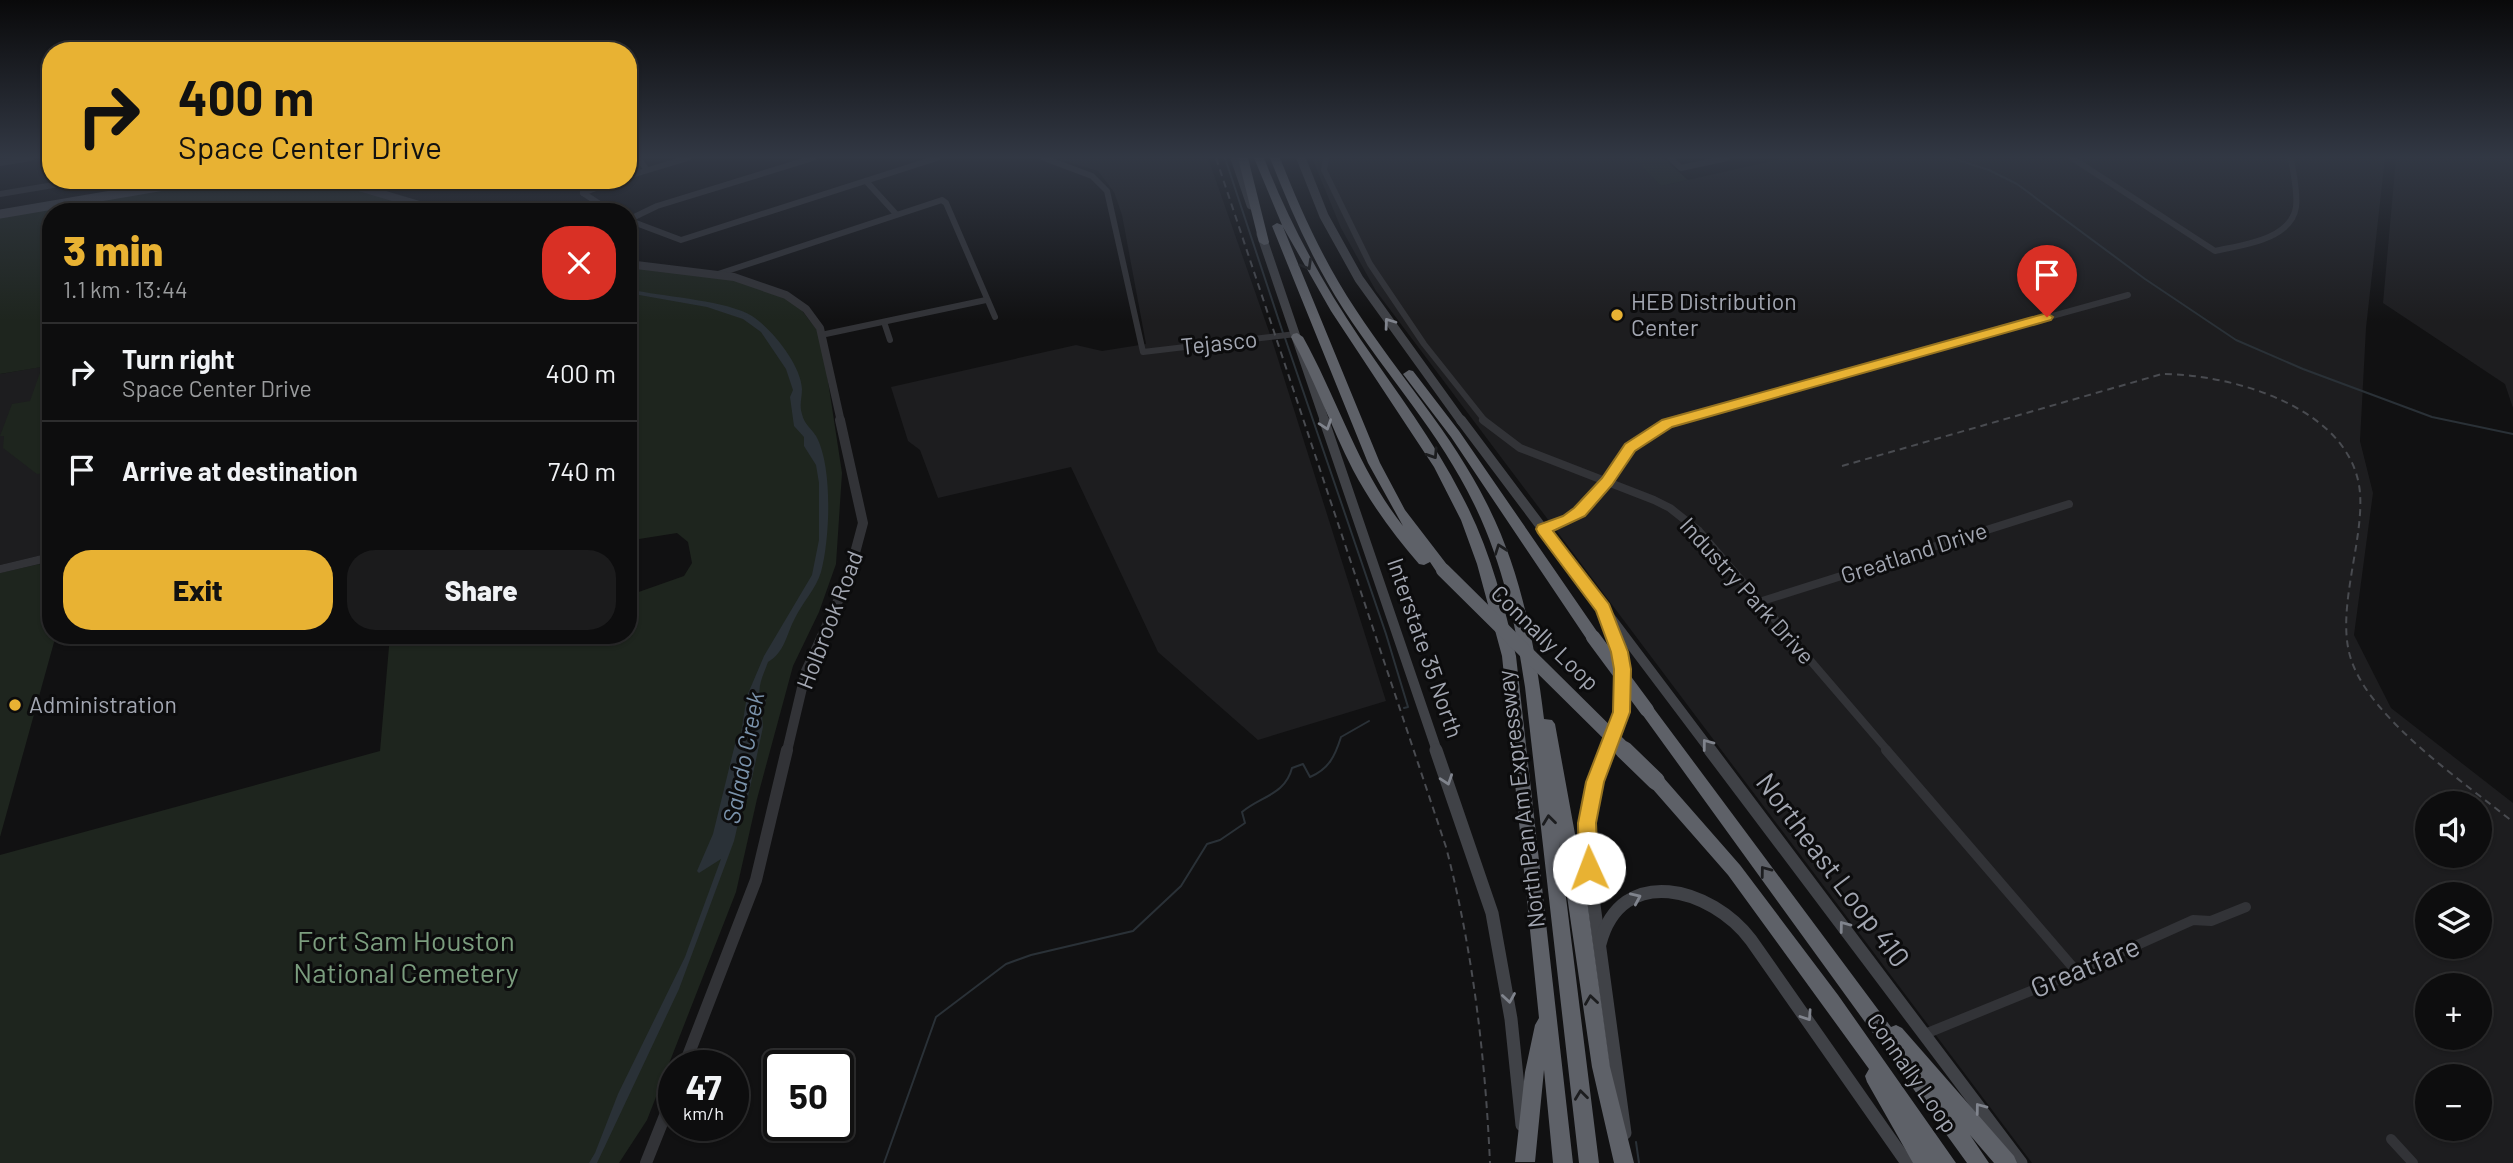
<!DOCTYPE html>
<meta charset="utf-8">
<style>
body{margin:0;font-family:Barlow,sans-serif;background:#1b1b1c;color:#f1f3f6;height:100vh;display:flex;flex-direction:column;font-size:26px;white-space:nowrap}
*{box-sizing:border-box;margin:0}
p{font-size:23px;color:#9a9c9e}
.icon{flex:none;width:38px;height:38px;fill:none;stroke:currentColor;stroke-width:2;stroke-linecap:round;stroke-linejoin:round}
.map{position:relative;flex:1;overflow:hidden}
.drawer{position:absolute;left:42px;top:203px;width:595px;height:441px;display:flex;flex-direction:column;background:#0d0d0e;border-radius:28px;box-shadow:0 2px 5px #0004,0 0 0 2px #2d2d2e}
.drawer>*{flex:none}
.banner{position:absolute;left:42px;top:42px;width:595px;height:147px;border-radius:28px;box-shadow:0 2px 5px #0004,0 0 0 2px #2d2d2e;background:#e8b233;color:#111;overflow:hidden}
.fabs{position:absolute;left:2415px;top:791px;display:grid;gap:14px}
.fabs a{display:grid;place-items:center;width:77px;height:77px;border-radius:50%;background:#0d0d0e;box-shadow:0 2px 5px #0004,0 0 0 2px #2d2d2e;font-size:35px}
.speed{position:absolute;left:658px;top:1050px;display:flex;gap:14px;font-size:35px;font-weight:700;text-align:center}
.speed>*{display:grid;place-content:center;width:91px;height:91px;border-radius:50%;background:#0d0d0e;box-shadow:0 2px 5px #0004,0 0 0 2px #2d2d2e;line-height:1}
.speed small{font-size:18px;font-weight:400}
.speed .limit{border:4px solid #111;border-radius:10px;background:#fff;color:#111}
.pin{position:absolute;display:grid;place-items:center;width:60px;height:60px;color:#fff;margin:-72px -30px;border-radius:50% 50% 50% 0;rotate:-45deg;box-shadow:0 0 7px #0007}
.pin .icon{rotate:45deg}
.me{position:absolute;width:77px;margin:-38px;rotate:358deg;stroke-linejoin:round;filter:drop-shadow(0 0 5px #0008)}
.turn{display:flex;align-items:center;gap:24px;height:147px;padding:0 21px;font-size:32px}
.turn .icon{width:91px;height:91px;stroke-width:2.5}
.turn b{display:block;font-size:49px;line-height:60px}
.round{display:grid;place-items:center;flex:none;width:74px;height:74px;border-radius:28px;background:#1b1b1c}
.overview{display:flex;align-items:center;justify-content:space-between;height:119px;padding:0 21px}
h1{font-size:42px;font-weight:800;line-height:52px;color:#e8b233}
.primary-button{display:flex;gap:14px;margin-top:auto;padding:14px 21px}
.primary-button a{flex:1;height:80px;border-radius:28px;background:#e8b233;color:#111;font-size:28px;font-weight:800;line-height:80px;text-align:center}
.primary-button a+a{background:#1b1b1c;color:#f1f3f6}
ul{padding:0;list-style:none}
li{display:flex;align-items:center;gap:21px;height:98px;padding:0 21px;border-top:2px solid #2d2d2e}
li div{flex:1}
li b{display:block;font-size:26px}
li em{font-style:normal}
.map>svg:first-child{display:block}
.built{fill:#1d1d1f;fill-rule:evenodd}
.green{fill:#1e251e}
.water{fill:#2a3137}
.lines{fill:none;stroke-linecap:round;stroke-linejoin:round}
.stream{stroke:#2a3137;stroke-width:2}
.minor-far2{stroke:#323337;stroke-width:6}
.minor-far1{stroke:#323337;stroke-width:8}
.minor{stroke:#323337;stroke-width:10}
.tertiary-far2{stroke:#323337;stroke-width:8}
.tertiary-far1{stroke:#323337;stroke-width:10}
.tertiary{stroke:#323337;stroke-width:12}
.secondary-far2{stroke:#404247;stroke-width:9}
.secondary-far1{stroke:#404247;stroke-width:10}
.secondary{stroke:#404247;stroke-width:13}
.motorway{fill:#5e6168;fill-rule:evenodd}
.rail{stroke:#494b50;stroke-width:2;stroke-dasharray:7 5;stroke-linecap:butt}
.motorway-bridge-far1{stroke:#5e6168;stroke-width:14}
.motorway-bridge{stroke:#5e6168;stroke-width:18}
.oneway{stroke:#1c1d1f}
.oneway2{stroke:#80848d}
.route{fill:#e8b233;stroke:#977421;stroke-width:2}
.poi-dot{fill:#e8b233;stroke:#0c0c0d;stroke-width:2.5}
.labels{text-anchor:middle;stroke-width:6;stroke-linejoin:round;paint-order:stroke}
.poi-label{font-size:23px;fill:#a3a7b2;stroke:#0c0c0d;text-anchor:start}
.street-label{font-size:23px;fill:#a3a7b2;stroke:#0c0c0d}
.water-label{font-size:24px;font-style:italic;fill:#7b93ac;stroke:#0c0c0d}
.near-street-label{font-size:28px;fill:#a3a7b2;stroke:#0c0c0d}
.near-park-label{font-size:28px;fill:#7b9d7e;stroke:#0c0c0d}
</style>
<div class="map">
<svg width="2513" height="1163" viewBox="0 0 2513 1163">
<rect width="100%" height="100%" fill="#111112"/>
<g class="built">
<polygon points="1055,158 1208,158 1272,340 1386,701 1258,740 1158,652 1071,467 938,498 920,450 908,441 891,387 1076,345 1102,351 1146,344 1122,215 1114,192 1098,171"/>
<path d="M1312,158H1633L1661,186L1785,158H2385L2366,328L2360,441L2373,493L2354,635L2391,708L2513,803V1163H2032L1376,291L1341,228ZM2427,803H2480V856H2427ZM2427,894H2480V947H2427ZM2427,985H2480V1038H2427ZM2427,1076H2480V1129H2427Z"/>
<polygon points="2396,158 2513,158 2513,408 2505,384 2383,303"/>
<polygon points="51,365 51,553 0,565 0,374"/>
</g>
<g class="green">
<polygon points="1633,158 1663,158 1688,180 1661,186"/>
<polygon points="216,180 329,180 432,212 51,212 51,472 37,474 33,471 3,448 4,436 0,436 12,404 30,401 42,367 0,374 0,218"/>
<polygon points="628,264 725,277 793,299 821,335 842,473 836,564 819,612 793,666 757,799 736,892 647,1120 619,1163 0,1163 0,855 380,751 390,635 628,635 628,600 633,594 684,576 692,563 688,542 677,533 639,539 632,536 628,513"/>
<polygon points="39,564 51,568 51,635 56,635 0,837 0,573"/>
</g>
<path class="water" d="M628,286L638,291C668,297 728,301 752,316C772,329 801,365 802,389C802,398 799,405 802,414C804,424 811,428 816,436C833,466 830,539 821,572C816,589 802,603 795,618C786,635 785,652 768,662C764,674 755,689 762,701L766,700L762,715L763,727L748,797L742,807L734,841L679,989L597,1163H589L595,1153L618,1094L685,957L721,859L699,873L697,871L713,834L737,736L741,733L747,696L764,656L812,575L819,540V483L816,465L804,446V437L794,426L790,397L793,390L786,369L761,332L743,319L707,307L628,293Z"/>
<g class="lines">
<g class="stream">
<polyline points="1225,158 1283,333"/>
<polyline points="1951,158 1989,170 2017,184 2145,279 2236,340 2303,369 2432,417 2513,434"/>
<polyline points="1285,338 1386,634 1408,707 1404,708"/>
<polyline points="1636,1142 1639,1163"/>
<path d="M884,1163L936,1017L1006,964L1031,955L1133,931L1181,886L1207,844L1220,840L1245,823L1242,812C1261,796 1285,795 1292,768L1303,764L1310,777C1329,769 1335,756 1341,737L1369,721"/>
</g>
<g class="minor-far2">
<polyline points="638,158 647,170"/>
<polyline points="1044,158 1092,176 1107,191 1143,352 1296,334"/>
<polyline points="1326,158 1324,170 1370,264 1424,344 1486,422"/>
<polyline points="1670,158 1681,168 1727,158"/>
<path d="M2072,158L2215,251C2241,245 2291,240 2296,207C2298,191 2293,173 2291,158"/>
<polyline points="0,163 31,158"/>
<polyline points="628,176 688,158"/>
<polyline points="866,181 896,214"/>
<polyline points="583,193 616,180"/>
<polyline points="583,193 612,212"/>
<polyline points="0,194 83,180"/>
<polyline points="628,220 681,240 937,158"/>
<polyline points="628,220 657,206 813,158"/>
<polyline points="715,275 942,200 946,203 995,317"/>
<polyline points="884,322 890,340"/>
<polyline points="821,335 986,300"/>
<polyline points="1671,422 2128,295"/>
</g>
<g class="minor-far1">
<polyline points="1483,420 1520,448 1654,500 1670,508 1699,531 1888,751"/>
<path d="M1544,529C1556,524 1569,521 1579,513C1617,483 1620,436 1677,420"/>
<polyline points="0,569 51,557"/>
<polyline points="1759,602 2069,504"/>
</g>
<g class="minor">
<polyline points="1886,750 2077,972"/>
<polyline points="1925,1034 2077,972 2193,920 2211,921 2246,907"/>
<polyline points="2391,1139 2413,1163"/>
</g>
<g class="tertiary-far2">
<polyline points="335,180 443,212"/>
<polyline points="368,188 392,180"/>
<polyline points="628,264 734,277 786,295 806,309 820,328 841,422"/>
</g>
<polyline class="tertiary-far1" points="787,751 806,671 848,579 863,523 840,420"/>
<g class="tertiary">
<polyline points="684,1066 756,880 787,750"/>
<polyline points="646,1163 674,1093"/>
</g>
<g class="secondary-far2">
<polyline points="1235,158 1251,205"/>
<polyline points="1301,158 1324,216 1359,279 1462,422"/>
<polyline points="0,214 199,180"/>
<polyline points="1261,234 1325,422"/>
</g>
<g class="secondary-far1">
<polyline points="1324,420 1437,751"/>
<polyline points="1461,420 1603,609 1619,652 1624,696 1622,712 1607,751"/>
<polyline points="1610,617 1711,751"/>
</g>
<g class="secondary">
<polyline points="1436,750 1492,913 1511,1019 1522,1125"/>
<polyline points="1608,750 1595,782 1587,823 1589,868 1625,1133"/>
<polyline points="1710,750 2021,1163"/>
<path d="M1600,944C1621,862 1712,888 1751,940L1907,1163"/>
</g>
<g class="motorway">
<polygon points="1238,158 1248,158 1269,242 1268,244 1264,245 1259,242"/>
<path d="M1254,158H1264C1289,223 1322,282 1361,340C1396,391 1434,441 1462,496C1489,546 1503,601 1516,656L1573,1163H1553L1544,1070L1535,1162H1515L1525,1072L1535,1025L1539,1018L1502,656L1477,564L1461,520L1434,467L1331,311L1283,227L1380,463L1405,510L1448,566L1450,570L1448,574H1438L1430,562L1424,565L1419,564C1394,535 1371,504 1353,470C1331,427 1315,380 1291,337L1293,334L1297,333L1303,337C1338,400 1358,469 1403,526L1368,463L1272,226L1277,223L1282,225Z"/>
<path d="M1270,158H1280C1301,211 1324,262 1356,310C1399,376 1452,433 1487,504C1521,571 1535,645 1544,719L1552,720L1555,724L1587,900L1610,1067L1634,1163H1614L1592,1067L1559,841L1599,1163H1579L1525,687C1516,624 1502,561 1474,504C1440,433 1387,376 1344,310C1313,262 1291,211 1270,158Z"/>
<polygon points="1409,370 1413,371 1459,431 1598,633 1600,637 1598,641 1588,641 1451,437 1403,374"/>
<polygon points="1647,704 1652,706 1891,1027 1896,1025 1902,1028 2014,1156 2017,1163 1994,1163 1970,1135 1989,1163 1967,1163 1642,714 1639,710 1642,706"/>
<polygon points="1656,774 1662,776 1740,865 1838,995 1956,1163 1913,1163 1867,1082 1865,1076 1869,1069 1728,875 1650,786 1648,781 1650,776"/>
</g>
<g class="rail">
<path d="M1216,158L1446,847C1473,951 1485,1055 1490,1163"/>
<path d="M1842,466L2162,374C2232,374 2353,408 2360,493C2364,543 2334,614 2352,662C2373,721 2465,783 2513,822"/>
</g>
<g class="motorway-bridge-far1">
<polyline points="1443,570 1626,751"/>
<polyline points="1593,637 1647,710"/>
</g>
<polyline class="motorway-bridge" points="1624,750 1656,781"/>
</g>
<defs><path id="oneway-chevron" d="M-2-3.5L2.5 0L-2 3.5" fill="none" stroke-width="1.6" stroke-linecap="round" stroke-linejoin="round" transform="scale(1.75)"/></defs>
<g class="oneway">
<use href="#oneway-chevron" transform="translate(1307 265) rotate(60)"/>
<use href="#oneway-chevron" transform="translate(1433 454) rotate(57)"/>
<use href="#oneway-chevron" transform="translate(1500 549) rotate(-110)"/>
<use href="#oneway-chevron" transform="translate(1549 820) rotate(-97)"/>
<use href="#oneway-chevron" transform="translate(1765 871) rotate(-127)"/>
<use href="#oneway-chevron" transform="translate(1591 1000) rotate(-98)"/>
<use href="#oneway-chevron" transform="translate(1581 1095) rotate(-97)"/>
</g>
<g class="oneway2">
<use href="#oneway-chevron" transform="translate(1389 323) rotate(-126)"/>
<use href="#oneway-chevron" transform="translate(1326 425) rotate(71)"/>
<use href="#oneway-chevron" transform="translate(1707 744) rotate(-127)"/>
<use href="#oneway-chevron" transform="translate(1447 780) rotate(71)"/>
<use href="#oneway-chevron" transform="translate(1636 898) rotate(-24)"/>
<use href="#oneway-chevron" transform="translate(1844 926) rotate(-127)"/>
<use href="#oneway-chevron" transform="translate(1509 998) rotate(81)"/>
<use href="#oneway-chevron" transform="translate(1807 1016) rotate(56)"/>
<use href="#oneway-chevron" transform="translate(1980 1108) rotate(-127)"/>
</g>
<linearGradient id="sky" x2="0" y2="1"><stop stop-color="#09090a"/><stop offset="0.49" stop-color="#323844"/><stop offset="1" stop-color="#323844" stop-opacity="0"/></linearGradient>
<rect width="2513" height="321" fill="url(#sky)"/>
<polygon class="route" points="2047,313 2053,317 2051,320 1672,427 1635,451 1612,485 1585,516 1553,531 1609,604 1628,652 1631,669 1630,712 1604,782 1596,823 1598,868 1596,874 1589,877 1582,874 1579,868 1578,823 1586,782 1613,712 1614,669 1611,652 1596,611 1538,533 1536,529 1538,525 1563,516 1574,508 1602,478 1625,444 1662,420"/>
<g class="poi-dot">
<circle cx="1617" cy="315" r="7"/>
<circle cx="15" cy="705" r="7"/>
</g>
<g class="labels">
<g class="poi-label">
<text x="1631" y="310">HEB Distribution<tspan x="1631" dy="26">Center</tspan></text>
<text x="29" y="713">Administration</text>
</g>
<g class="street-label">
<text transform="translate(1219 343) rotate(-6)" y="8">Tejasco</text>
<text transform="translate(1914 553) rotate(-18)" y="8">Greatland Drive</text>
<text transform="translate(1747 591) rotate(48)" y="8">Industry Park Drive</text>
<text transform="translate(830 620) rotate(-69)" y="8">Holbrook Road</text>
<text transform="translate(1545 638) rotate(44)" y="8">Connally Loop</text>
<text transform="translate(1425 648) rotate(71)" y="8">Interstate 35 North</text>
<text transform="translate(1521 799) rotate(-97)" y="8">North Pan Am Expressway</text>
<text transform="translate(1912 1073) rotate(55)" y="8">Connally Loop</text>
</g>
<g class="water-label">
<text transform="translate(744 758) rotate(-79)" y="8">Salado Creek</text>
</g>
<g class="near-street-label">
<text transform="translate(1833 870) rotate(53)" y="10">Northeast Loop 410</text>
<text transform="translate(2085 967) rotate(-23)" y="10">Greatfare</text>
</g>
<g class="near-park-label">
<text x="406" y="951">Fort Sam Houston<tspan x="406" dy="32">National Cemetery</tspan></text>
</g>
</g>
</svg>
<div class="fabs">
<a><svg class="icon" aria-label="sound" viewBox="0 0 24 24"><path d="M4 9h4l5-4v14l-5-4H4zM17 9q2 3 0 6"/></svg></a>
<a><svg class="icon" aria-label="layers" viewBox="0 0 24 24"><path d="M12 4l9 5-9 5-9-5zM3 14l9 5 9-5"/></svg></a>
<a>+</a>
<a>−</a>
</div>
<div class="speed"><div>47<small>km/h</small></div><div class="limit">50</div></div>
<div class="pin" style="left:2047px;top:317px;background:#d93025"><svg class="icon" aria-label="arrive" viewBox="0 0 24 24"><path d="M6 21V4h12l-3 4 3 4H6"/></svg></div>
<svg class="me" style="left:1589px;top:868px" viewBox="-20 -20 40 40"><circle r="19" fill="#fff"/><path d="M0-13L10 11 0 6-10 11z" fill="#e8b233"/></svg>
<div class="banner">
<div class="turn"><svg class="icon" aria-label="right" viewBox="0 0 24 24"><path d="M7 20v-9h11M14 6l5 5-5 5"/></svg><div><b>400 m</b>Space Center Drive</div></div>
</div>
<section class="drawer">
<div class="overview"><div><h1>3 min</h1><p>1.1 km · 13:44</p></div><a class="round" style="background:#d93025;color:#fff"><svg class="icon" aria-label="close" viewBox="0 0 24 24"><path d="M6 6l12 12M18 6L6 18"/></svg></a></div>
<ul>
<li><svg class="icon" aria-label="right" viewBox="0 0 24 24"><path d="M7 20v-9h11M14 6l5 5-5 5"/></svg><div><b>Turn right</b><p>Space Center Drive</p></div><em>400 m</em></li>
<li><svg class="icon" aria-label="arrive" viewBox="0 0 24 24"><path d="M6 21V4h12l-3 4 3 4H6"/></svg><div><b>Arrive at destination</b></div><em>740 m</em></li>
</ul>
<div class="primary-button"><a>Exit</a><a>Share</a></div>
</section>
</div>
